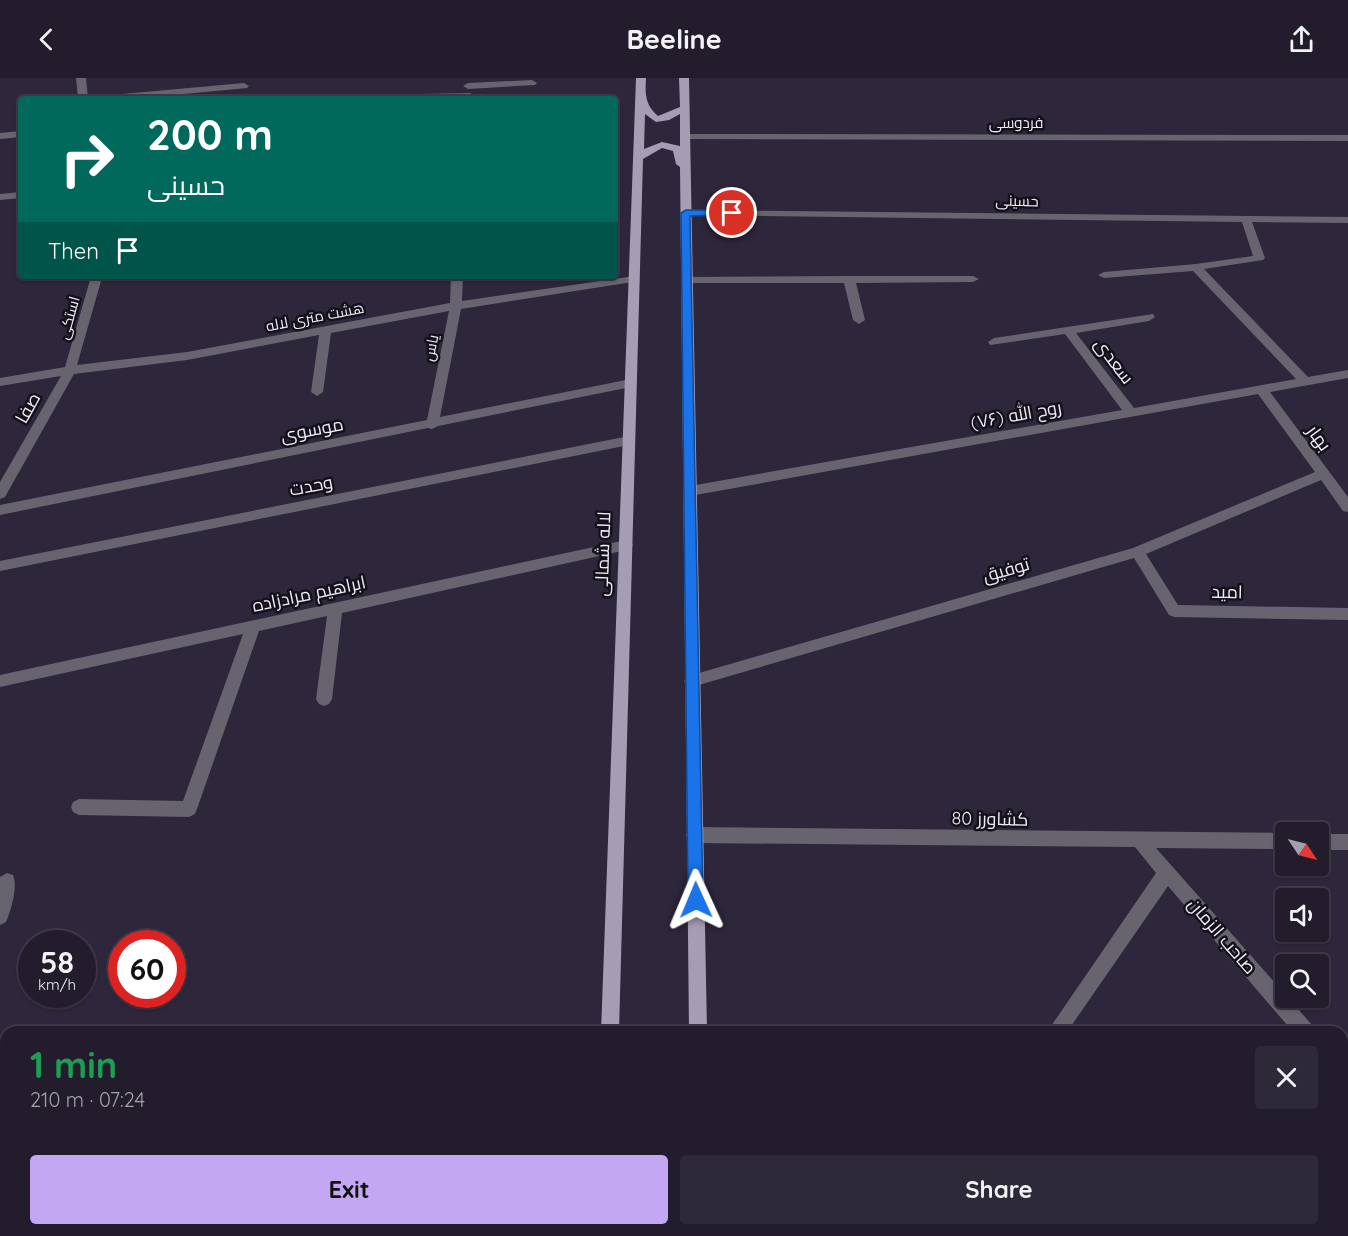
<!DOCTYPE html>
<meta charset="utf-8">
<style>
body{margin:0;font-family:Quicksand,Cairo,sans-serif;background:#2e2938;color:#f1f3f6;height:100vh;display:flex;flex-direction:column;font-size:22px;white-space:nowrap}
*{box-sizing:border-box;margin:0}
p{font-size:20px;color:#a2a1a9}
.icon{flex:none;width:33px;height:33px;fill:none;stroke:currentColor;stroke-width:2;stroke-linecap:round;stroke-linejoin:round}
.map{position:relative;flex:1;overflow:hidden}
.panel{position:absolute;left:0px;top:948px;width:1348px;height:210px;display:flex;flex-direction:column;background:#221c2c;border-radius:18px 18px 0 0;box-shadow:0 2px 4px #0004,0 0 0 2px #3f3a48}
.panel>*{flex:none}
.banner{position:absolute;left:18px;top:18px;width:600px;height:183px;border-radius:6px;box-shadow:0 2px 4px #0004,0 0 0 2px #3f3a48;background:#00695c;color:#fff;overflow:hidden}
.needle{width:39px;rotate:125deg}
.controls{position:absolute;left:1275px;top:744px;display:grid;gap:12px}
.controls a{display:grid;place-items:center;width:54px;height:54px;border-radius:6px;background:#221c2c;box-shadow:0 2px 4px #0004,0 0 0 2px #3f3a48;font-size:30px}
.speed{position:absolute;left:18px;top:852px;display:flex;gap:12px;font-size:30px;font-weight:700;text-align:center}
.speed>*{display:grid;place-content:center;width:78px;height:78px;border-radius:50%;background:#221c2c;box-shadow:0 2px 4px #0004,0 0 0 2px #3f3a48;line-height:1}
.speed small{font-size:15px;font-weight:400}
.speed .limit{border:9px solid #d22;background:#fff;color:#111}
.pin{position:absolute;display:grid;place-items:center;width:51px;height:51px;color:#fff;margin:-26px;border:3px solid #fff;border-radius:50%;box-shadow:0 2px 6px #0007}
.me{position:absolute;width:66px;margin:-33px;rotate:359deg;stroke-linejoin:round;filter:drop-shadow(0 0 4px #0008)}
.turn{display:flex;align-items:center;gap:21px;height:126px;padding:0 30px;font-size:27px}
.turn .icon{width:78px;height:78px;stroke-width:2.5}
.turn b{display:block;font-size:42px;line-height:51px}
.then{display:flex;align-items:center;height:57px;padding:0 30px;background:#0003;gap:12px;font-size:22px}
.round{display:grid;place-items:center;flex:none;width:63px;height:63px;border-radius:6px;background:#2e2938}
.overview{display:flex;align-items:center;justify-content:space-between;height:102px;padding:0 30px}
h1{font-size:36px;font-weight:700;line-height:45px;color:#1e9e55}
.action{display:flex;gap:12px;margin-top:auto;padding:12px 30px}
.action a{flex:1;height:69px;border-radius:6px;background:#c3a7f2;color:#111;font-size:24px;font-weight:700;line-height:69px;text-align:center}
.action a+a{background:#2e2938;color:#f1f3f6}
header{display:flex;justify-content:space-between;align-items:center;height:78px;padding:0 30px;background:#221c2c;font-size:27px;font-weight:700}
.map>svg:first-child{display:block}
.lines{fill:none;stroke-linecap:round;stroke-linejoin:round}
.minor{fill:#68646f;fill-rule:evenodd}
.major{fill:#a59db4;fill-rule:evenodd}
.route{fill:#1a73e8;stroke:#114b97;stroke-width:1.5}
.labels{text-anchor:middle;stroke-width:5;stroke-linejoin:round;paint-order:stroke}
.far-street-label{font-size:15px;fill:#f0ebf9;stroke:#14111b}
.street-label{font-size:18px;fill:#f0ebf9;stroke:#14111b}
</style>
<header><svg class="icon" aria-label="back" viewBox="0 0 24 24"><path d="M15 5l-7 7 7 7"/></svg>Beeline<svg class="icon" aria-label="share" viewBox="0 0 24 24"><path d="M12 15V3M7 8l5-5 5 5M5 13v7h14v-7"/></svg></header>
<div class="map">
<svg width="1348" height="1158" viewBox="0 0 1348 1158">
<rect width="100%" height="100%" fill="#2e263b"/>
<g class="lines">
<g class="minor">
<polygon points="76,0 86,0 88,21 78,21"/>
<polygon points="532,2 537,5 535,7 468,11 463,8 468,5"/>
<polygon points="244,5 249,8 247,10 131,21 95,21 100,18"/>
<polygon points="470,15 472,17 467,20 322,21 327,18"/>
<polygon points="21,53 21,59 0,61 0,55"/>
<polygon points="684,56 1348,57 1348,63 681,61 681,57"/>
<polygon points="21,114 21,120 0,122 0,116"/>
<polygon points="686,132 1348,139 1348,145 1252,144 1265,180 1263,182 1204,191 1308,299 1348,292 1348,300 1270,314 1348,419 1348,434 1343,433 1321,402 1146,476 1178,527 1348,530 1348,542 1174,539 1169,537 1134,480 692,609 687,608 684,603 687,598 692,597 1133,470 1315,394 1258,316 690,418 685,416 683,413 685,410 690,408 1122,332 1065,256 990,267 988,264 994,260 1153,236 1155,239 1149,243 1076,255 1134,330 1296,301 1193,193 1104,200 1098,197 1104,194 1196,186 1253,178 1242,144 682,137 681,135"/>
<polygon points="94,198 106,198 101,203 77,287 187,274 450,225 451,198 463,198 462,223 635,198 639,199 639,203 461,231 440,339 631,301 637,305 631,309 438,348 432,351 428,350 0,437 0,427 427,342 449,233 331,255 323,314 317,318 311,314 319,257 187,282 74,296 5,419 0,421 0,404 61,298 0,308 0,300 65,289 90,202"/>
<polygon points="849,198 973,198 979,201 973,204 856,205 865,242 859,246 853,242 844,205 686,205 680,202 686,199"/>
<polygon points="629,358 634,360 635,363 634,366 0,493 0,483"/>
<polygon points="626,462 631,463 633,467 631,471 342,535 332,621 329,626 324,628 319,626 316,621 327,538 259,553 197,731 195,736 189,739 79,737 73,734 71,729 73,724 79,721 183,723 243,556 0,609 0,597"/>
<polygon points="694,749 1286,755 1286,771 1156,770 1312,947 1314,954 1293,954 1168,808 1067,954 1047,954 1156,795 1135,769 694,765 688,763 686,757 688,751"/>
<rect x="1318" y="756" width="30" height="16"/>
<path d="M7,795L13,797C18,809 11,832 6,844L0,847V799Z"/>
<polygon points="1342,989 1348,991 1348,1014 1342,1011"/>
<rect x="984" y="1152" width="20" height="6"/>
<polygon points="1275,1152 1298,1152 1300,1158 1277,1158"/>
</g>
<g class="major">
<path d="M636,0H646C645,16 645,27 658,38L680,29L679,0H689L707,954H689L680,89L676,86L673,73L662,70L643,81L619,954H601ZM645,36L656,44L669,42L680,36V68L662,64L644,71Z"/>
<rect x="594" y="1152" width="20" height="6"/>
<rect x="692" y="1152" width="20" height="6"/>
</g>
</g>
<polygon class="route" points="732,132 736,133 736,137 690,138 703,822 701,828 696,830 690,828 688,822 681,135 686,132"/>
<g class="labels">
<g class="far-street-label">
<text x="1016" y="50">فردوسی</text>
<text transform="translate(1017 123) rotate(1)" y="5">حسینی</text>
<text transform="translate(315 239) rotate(-11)" y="5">هشت متری لاله</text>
<text transform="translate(69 240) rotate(-74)" y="5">استکی</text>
<text transform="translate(431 270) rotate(-79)" y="5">یاس</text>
</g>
<g class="street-label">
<text transform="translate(1114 283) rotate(53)" y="6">سعدی</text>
<text transform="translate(28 330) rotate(-61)" y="6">صفا</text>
<text transform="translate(1016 337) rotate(-10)" y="6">روح الله (۷۶)</text>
<text transform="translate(312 352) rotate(-11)" y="6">موسوی</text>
<text transform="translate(1319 360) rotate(54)" y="6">بهار</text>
<text transform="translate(311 408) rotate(-11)" y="6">وحدت</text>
<text transform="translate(603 476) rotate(-88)" y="6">لاله شمالی</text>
<text transform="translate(1006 492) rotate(-16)" y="6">توفیق</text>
<text transform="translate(1227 514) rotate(1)" y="6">امید</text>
<text transform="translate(309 516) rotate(-12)" y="6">ابراهیم مرادزاده</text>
<text transform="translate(990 741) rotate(1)" y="6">کشاورز 80</text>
<text transform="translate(1222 858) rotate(49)" y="6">صاحب الزمان</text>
</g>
</g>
</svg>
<div class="controls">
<a><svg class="needle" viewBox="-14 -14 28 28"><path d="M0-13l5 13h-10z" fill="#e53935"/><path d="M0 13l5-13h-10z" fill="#a2a1a9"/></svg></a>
<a><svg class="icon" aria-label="sound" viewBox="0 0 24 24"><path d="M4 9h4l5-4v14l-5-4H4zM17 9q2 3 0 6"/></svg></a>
<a><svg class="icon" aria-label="search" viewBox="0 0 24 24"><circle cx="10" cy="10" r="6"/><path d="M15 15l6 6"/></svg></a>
</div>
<div class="speed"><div>58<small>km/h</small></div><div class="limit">60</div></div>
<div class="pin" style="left:732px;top:135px;background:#d93025"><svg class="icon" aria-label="arrive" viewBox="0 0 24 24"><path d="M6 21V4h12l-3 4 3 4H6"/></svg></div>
<svg class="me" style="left:696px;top:822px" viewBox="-20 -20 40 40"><path d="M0-17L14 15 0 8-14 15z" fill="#1a73e8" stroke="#fff" stroke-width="4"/></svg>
<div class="banner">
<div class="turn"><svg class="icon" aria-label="right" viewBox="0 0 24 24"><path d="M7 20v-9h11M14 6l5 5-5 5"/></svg><div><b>200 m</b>حسینی</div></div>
<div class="then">Then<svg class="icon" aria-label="arrive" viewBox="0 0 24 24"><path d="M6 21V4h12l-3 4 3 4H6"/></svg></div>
</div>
<section class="panel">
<div class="overview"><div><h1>1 min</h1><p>210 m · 07:24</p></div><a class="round"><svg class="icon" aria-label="close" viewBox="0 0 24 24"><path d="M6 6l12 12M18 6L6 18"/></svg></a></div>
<div class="action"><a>Exit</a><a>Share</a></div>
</section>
</div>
